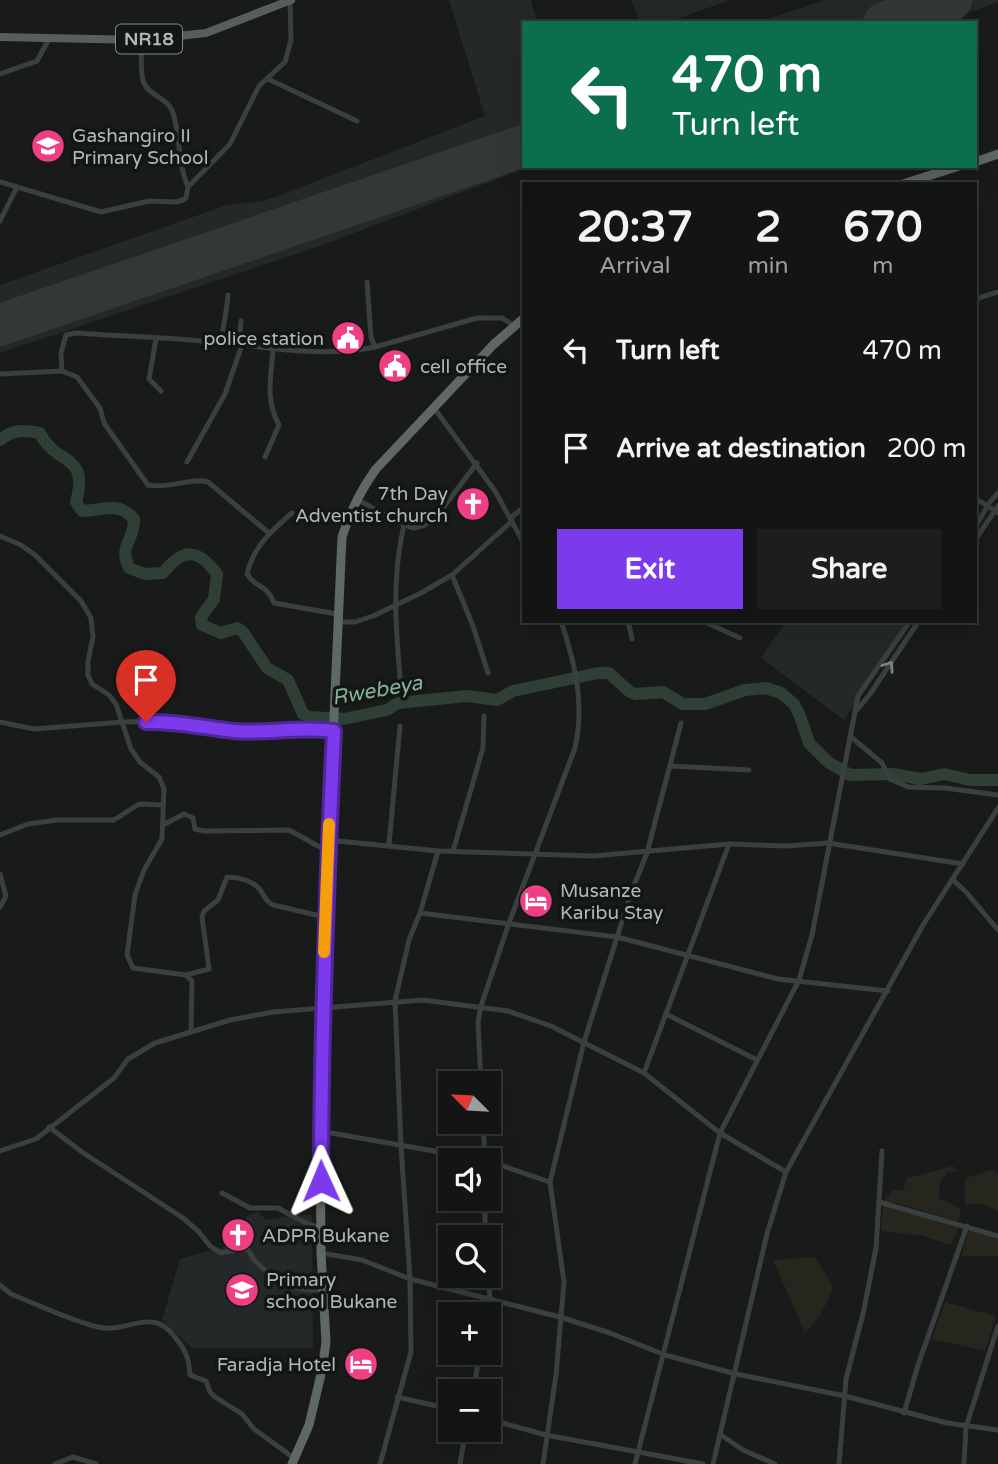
<!DOCTYPE html>
<meta charset="utf-8">
<style>
body{margin:0;font-family:"Varela Round",sans-serif;background:#1c1d1d;color:#f1f3f6;height:100vh;display:flex;flex-direction:column;font-size:26px;white-space:nowrap}
*{box-sizing:border-box;margin:0}
p{font-size:23px;color:#9d9ea0}
.icon{flex:none;width:38px;height:38px;fill:none;stroke:currentColor;stroke-width:2;stroke-linecap:round;stroke-linejoin:round}
.map{position:relative;flex:1;overflow:hidden}
.sheet{position:absolute;left:522px;top:182px;width:455px;height:441px;display:flex;flex-direction:column;background:#131414;border-radius:0px;box-shadow:0 7px 28px #0002,0 0 0 2px #323334}
.sheet>*{flex:none}
.hud{position:absolute;left:522px;top:21px;width:455px;height:147px;border-radius:0px;box-shadow:0 7px 28px #0002,0 0 0 2px #323334;background:#0b6e4f;color:#fff;overflow:hidden}
.needle{width:46px;rotate:294deg}
.buttons{position:absolute;left:438px;top:1071px;display:grid;gap:14px}
.buttons a{display:grid;place-items:center;width:63px;height:63px;border-radius:0px;background:#131414;box-shadow:0 7px 28px #0002,0 0 0 2px #323334;font-size:35px}
.pin{position:absolute;display:grid;place-items:center;width:60px;height:60px;color:#fff;margin:-72px -30px;border-radius:50% 50% 50% 0;rotate:-45deg;box-shadow:0 0 7px #0007}
.pin .icon{rotate:45deg}
.me{position:absolute;width:77px;margin:-38px;rotate:359deg;stroke-linejoin:round;filter:drop-shadow(0 0 5px #0008)}
.turn{display:flex;align-items:center;gap:24px;height:147px;padding:0 35px;font-size:32px}
.turn .icon{width:91px;height:91px;stroke-width:2.5}
.turn b{display:block;font-size:49px;line-height:60px}
.eta{display:flex;justify-content:space-evenly;align-items:center;height:119px;text-align:center}
.eta b{font-size:42px;font-weight:700;line-height:49px}
.primary-button{display:flex;gap:14px;margin-top:auto;padding:14px 35px}
.primary-button a{flex:1;height:80px;border-radius:0px;background:#7c3aed;color:#fff;font-size:28px;font-weight:700;line-height:80px;text-align:center}
.primary-button a+a{background:#1c1d1d;color:#f1f3f6}
ul{padding:0;list-style:none}
li{display:flex;align-items:center;gap:21px;height:98px;padding:0 35px}
li div{flex:1}
li b{display:block;font-size:26px}
li em{font-style:normal}
.map>svg:first-child{display:block}
.built{fill:#252828}
.green{fill:#26261f}
.lines{fill:none;stroke-linecap:round;stroke-linejoin:round}
.river{stroke:#2f3f35;stroke-width:12}
.runway{stroke:#333837;stroke-width:42}
.minor{stroke:#3a403f;stroke-width:5}
.primary{stroke:#565f5c;stroke-width:8}
.trunk{stroke:#5e6864;stroke-width:9}
.oneway{stroke:#798380}
.route-casing{stroke:#51269a;stroke-width:18}
.route{stroke:#7c3aed;stroke-width:12}
.slow{stroke:#f59e0b;stroke-width:12}
.labels{text-anchor:middle;stroke-width:7;stroke-linejoin:round;paint-order:stroke}
.shield{fill:#141616;stroke:#7e8985;stroke-width:2}
.shield-label{font-size:18px;font-weight:bold;fill:#acbab5}
.poi-label{font-size:19px;fill:#acbab5;stroke:#141616;text-anchor:start}
.water-label{font-size:21px;font-style:italic;fill:#84b497;stroke:#141616}
</style>
<div class="map">
<svg width="998" height="1464" viewBox="0 0 998 1464">
<rect width="100%" height="100%" fill="#191b1b"/>
<g class="built">
<polygon points="449,0 531,0 537,23 523,23 523,166 532,166 317,247 0,353 0,285 227,205 262,201 278,196 485,116"/>
<polygon points="631,0 731,0 665,23 641,23"/>
<polygon points="825,0 998,0 998,2 939,23 756,23"/>
<polygon points="786,621 907,621 844,720 761,658"/>
<polygon points="258,1211 266,1220 299,1214 312,1215 313,1348 192,1348 162,1320 180,1259 231,1245 251,1234 245,1217"/>
</g>
<g class="green">
<polygon points="953,1166 957,1172 948,1172 940,1182 939,1198 961,1209 959,1222 898,1203 884,1202 892,1190 903,1190 907,1178"/>
<path d="M991,1170L998,1174V1212C986,1204 980,1202 965,1205V1178Z"/>
<polygon points="883,1205 959,1226 951,1245 923,1236 881,1231"/>
<polygon points="969,1230 998,1238 998,1256 961,1256"/>
<path d="M814,1257L833,1285C827,1305 820,1318 805,1333L773,1260Z"/>
<polygon points="945,1302 996,1316 985,1351 932,1339"/>
</g>
<g class="lines">
<path class="river" d="M0,440C14,429 23,430 40,433C55,466 90,452 76,502L82,511C103,511 117,500 134,519C135,541 118,544 129,568L145,574L163,573C183,548 198,548 217,574L214,599L201,617L202,625L221,633L237,628L243,632L267,668L288,680L303,714L310,717L344,719L387,710L398,703L467,696L497,700L513,691L598,673H609L630,692L636,694L663,692L683,704H705L745,690L766,688L781,693L794,704L800,716L809,743L828,762L850,775L893,774L921,779L944,774L970,780H998"/>
<g class="runway">
<polyline points="884,23 951,0"/>
<polyline points="0,325 523,146"/>
</g>
<g class="minor">
<path d="M142,40C142,52 139,71 144,83C150,97 168,97 173,113C181,139 177,162 188,187"/>
<polyline points="0,74 37,61 50,37"/>
<polyline points="268,79 357,121"/>
<polyline points="0,182 101,212 149,201 176,202 183,200 186,198 188,187 230,144 259,86 285,62 291,40 290,0"/>
<polyline points="0,221 17,187"/>
<polyline points="975,299 998,292"/>
<polyline points="156,339 149,379 161,391"/>
<path d="M222,343C222,327 227,312 228,295"/>
<polyline points="239,344 241,321"/>
<polyline points="375,347 477,318 502,318 515,326"/>
<path d="M62,371L61,353L66,335L76,333C131,337 187,338 242,345C286,350 332,356 375,347L371,337L367,282"/>
<path d="M0,374L62,371L77,377L100,408L104,423L148,485C170,489 192,477 208,482L269,533"/>
<polyline points="434,408 495,491 523,542"/>
<path d="M265,457L279,425C265,399 271,378 273,350"/>
<polyline points="187,462 225,394 242,345"/>
<polyline points="975,498 998,513"/>
<polyline points="356,499 404,525 414,528 425,525 443,508 477,463"/>
<path d="M292,513C272,530 253,547 247,574C256,589 266,583 274,603L337,614"/>
<polyline points="510,518 523,508"/>
<polyline points="975,528 989,503 998,493"/>
<polyline points="0,536 21,545 35,555 81,601 91,618 93,637 88,661 88,675 92,684 109,695 116,704 131,749 140,762 159,777 164,789 162,839 144,870 135,895 127,955 133,968 186,975 192,981 191,1031"/>
<polyline points="975,540 998,506"/>
<polyline points="452,575 473,626 488,673"/>
<polyline points="628,621 632,639"/>
<polyline points="703,621 740,638"/>
<polyline points="337,622 355,622 373,616 421,593 452,575 512,521"/>
<path d="M401,688C396,634 391,579 404,525"/>
<polyline points="857,710 870,694 919,621"/>
<polyline points="0,722 34,729 123,722 170,721 236,731 308,728 333,731"/>
<polyline points="850,736 882,763 890,779 908,787 945,788 998,795"/>
<polyline points="670,766 749,770"/>
<polyline points="163,825 184,814 193,818 195,829 204,831 289,830 327,851"/>
<polyline points="0,835 28,824 57,820 114,820 139,804 163,805"/>
<polyline points="328,840 438,851 593,856 729,844 787,846 828,843 963,864"/>
<polyline points="389,844 400,726"/>
<polyline points="453,851 483,748 484,716"/>
<polyline points="0,874 6,896 0,907"/>
<polyline points="952,879 966,892 998,930"/>
<polyline points="420,913 617,937 778,979 888,991"/>
<path d="M186,975L209,969L202,917L204,911L218,900L227,877C238,877 255,881 261,891C266,898 265,901 273,905L325,917"/>
<polyline points="666,1014 757,1060"/>
<polyline points="644,1073 729,844"/>
<path d="M481,1083L478,1022L481,1006L509,923L575,748C585,703 575,664 561,621"/>
<polyline points="49,1127 82,1152 183,1218 199,1232 210,1246 221,1253 244,1248 248,1250 254,1260 266,1271 287,1286 308,1290 323,1290"/>
<polyline points="320,1131 485,1160 483,1122"/>
<polyline points="0,1151 36,1139 114,1078 128,1059 155,1043 230,1020 273,1012 423,1000 508,1011 551,1026 644,1073 720,1133 786,1172"/>
<polyline points="488,1161 550,1182"/>
<polyline points="222,1193 250,1208 278,1208 306,1223 321,1228"/>
<polyline points="485,1199 485,1237"/>
<polyline points="879,1202 998,1236"/>
<polyline points="321,1253 362,1260 410,1279 560,1317 610,1333 665,1355 736,1374 845,1396 947,1423 998,1430"/>
<path d="M0,1285L11,1294C39,1305 68,1320 98,1327C127,1334 151,1306 174,1336C185,1349 189,1357 190,1375L206,1381L210,1392L215,1397L242,1414L254,1429L294,1458"/>
<polyline points="487,1314 490,1298 488,1276"/>
<polyline points="473,1391 480,1353"/>
<polyline points="397,1397 450,1409"/>
<polyline points="904,1413 918,1365 967,1226"/>
<polyline points="488,1419 546,1435 703,1464"/>
<polyline points="721,1435 743,1450 775,1464"/>
<polyline points="55,1464 73,1457 96,1464"/>
<polyline points="380,1464 411,1352 410,1279 401,1146 395,1001 409,940 420,913 438,851"/>
<polyline points="460,1464 466,1430"/>
<polyline points="543,1464 556,1375 564,1282 550,1182 584,1042 631,893 647,853 681,723"/>
<polyline points="635,1464 720,1133 799,980 812,935 858,696 910,621"/>
<polyline points="713,1464 767,1234 786,1172 923,925 998,808"/>
<polyline points="839,1464 846,1379 863,1314 876,1248 882,1151"/>
<polyline points="964,1464 966,1427 998,1326"/>
</g>
<polyline class="primary" points="0,37 142,40 206,33 291,0"/>
<g class="trunk">
<polyline points="975,162 998,154"/>
<polyline points="903,184 959,166"/>
<path d="M292,1464L309,1425L322,1370L326,1342L321,1253L320,1131L325,917L342,537C350,512 360,491 376,469L494,344L523,319"/>
</g>
</g>
<defs><path id="oneway-chevron" d="M-2-3.5L2.5 0L-2 3.5" fill="none" stroke-width="1.6" stroke-linecap="round" stroke-linejoin="round" transform="scale(1.75)"/></defs>
<use class="oneway" href="#oneway-chevron" transform="translate(889 666) rotate(-56)"/>
<g class="lines">
<g class="route-casing">
<path id="route" d="M146,722C177,721 205,728 234,731C267,734 300,726 334,731C327,881 321,1031 321,1181"/>
</g>
<use href="#route" class="route"/>
<polyline class="slow" points="324,952 329,824"/>
</g>
<defs>
<g id="school-disc" transform="scale(1.75)"><circle r="9.5" fill="#ee3e84" stroke="#141616"/><path d="M0-5L7-2L0 1L-7-2ZM-4 1L0 2.5L4 1V4Q0 6-4 4Z" fill="#fff"/></g>
<g id="civic-disc" transform="scale(1.75)"><circle r="9.5" fill="#ee3e84" stroke="#141616"/><path d="M-.6-6.5H3V-4.5H.6V-3L4-1V1h2V6H-6V1h2V-1L-.6-3ZM-1.2 2.5V6h2.4V2.5Z" fill="#fff"/></g>
<g id="church-disc" transform="scale(1.75)"><circle r="9.5" fill="#ee3e84" stroke="#141616"/><path d="M-1.2-6h2.4v3.5h3.3v2.4h-3.3V6h-2.4V-.1h-3.3v-2.4h3.3Z" fill="#fff"/></g>
<g id="hotel-disc" transform="scale(1.75)"><circle r="9.5" fill="#ee3e84" stroke="#141616"/><path d="M-6-4.5h1.5V1H6V5H4.5V3h-9V5H-6ZM-4 0a1.8 1.8 0 1 1 3.6 0ZM.5 0V-2.5h3Q6-2.5 6 0Z" fill="#fff"/></g>
</defs>
<g fill-rule="evenodd">
<use href="#school-disc" x="48" y="146"/>
<use href="#civic-disc" x="348" y="338"/>
<use href="#civic-disc" x="395" y="366"/>
<use href="#church-disc" x="473" y="504"/>
<use href="#hotel-disc" x="536" y="901"/>
<use href="#church-disc" x="238" y="1235"/>
<use href="#school-disc" x="242" y="1290"/>
<use href="#hotel-disc" x="361" y="1364"/>
</g>
<g class="labels">
<rect class="shield" x="116" y="24.5" width="66" height="29" rx="5"/>
<g class="shield-label">
<text x="149" y="45">NR18</text>
</g>
<g class="poi-label">
<text x="72" y="142">Gashangiro II<tspan x="72" dy="22">Primary School</tspan></text>
<text x="324" y="345" text-anchor="end">police station</text>
<text x="420" y="373">cell office</text>
<text x="448" y="500" text-anchor="end">7th Day<tspan x="448" dy="22">Adventist church</tspan></text>
<text x="560" y="897">Musanze<tspan x="560" dy="22">Karibu Stay</tspan></text>
<text x="262" y="1242">ADPR Bukane</text>
<text x="266" y="1286">Primary<tspan x="266" dy="22">school Bukane</tspan></text>
<text x="336" y="1371" text-anchor="end">Faradja Hotel</text>
</g>
<g class="water-label">
<text transform="translate(377 690) rotate(-10)" y="7">Rwebeya</text>
</g>
</g>
</svg>
<div class="buttons">
<a><svg class="needle" viewBox="-14 -14 28 28"><path d="M0-13l5 13h-10z" fill="#e53935"/><path d="M0 13l5-13h-10z" fill="#9d9ea0"/></svg></a>
<a><svg class="icon" aria-label="sound" viewBox="0 0 24 24"><path d="M4 9h4l5-4v14l-5-4H4zM17 9q2 3 0 6"/></svg></a>
<a><svg class="icon" aria-label="search" viewBox="0 0 24 24"><circle cx="10" cy="10" r="6"/><path d="M15 15l6 6"/></svg></a>
<a>+</a>
<a>−</a>
</div>
<div class="pin" style="left:146px;top:722px;background:#d93025"><svg class="icon" aria-label="arrive" viewBox="0 0 24 24"><path d="M6 21V4h12l-3 4 3 4H6"/></svg></div>
<svg class="me" style="left:321px;top:1181px" viewBox="-20 -20 40 40"><path d="M0-17L14 15 0 8-14 15z" fill="#7c3aed" stroke="#fff" stroke-width="4"/></svg>
<div class="hud">
<div class="turn"><svg class="icon" aria-label="left" viewBox="0 0 24 24"><path d="M17 20v-9H6M10 6l-5 5 5 5"/></svg><div><b>470 m</b>Turn left</div></div>
</div>
<section class="sheet">
<div class="eta">
<div><b>20:37</b><p>Arrival</p></div>
<div><b>2</b><p>min</p></div>
<div><b>670</b><p>m</p></div>
</div>
<ul>
<li><svg class="icon" aria-label="left" viewBox="0 0 24 24"><path d="M17 20v-9H6M10 6l-5 5 5 5"/></svg><div><b>Turn left</b></div><em>470 m</em></li>
<li><svg class="icon" aria-label="arrive" viewBox="0 0 24 24"><path d="M6 21V4h12l-3 4 3 4H6"/></svg><div><b>Arrive at destination</b></div><em>200 m</em></li>
</ul>
<div class="primary-button"><a>Exit</a><a>Share</a></div>
</section>
</div>
